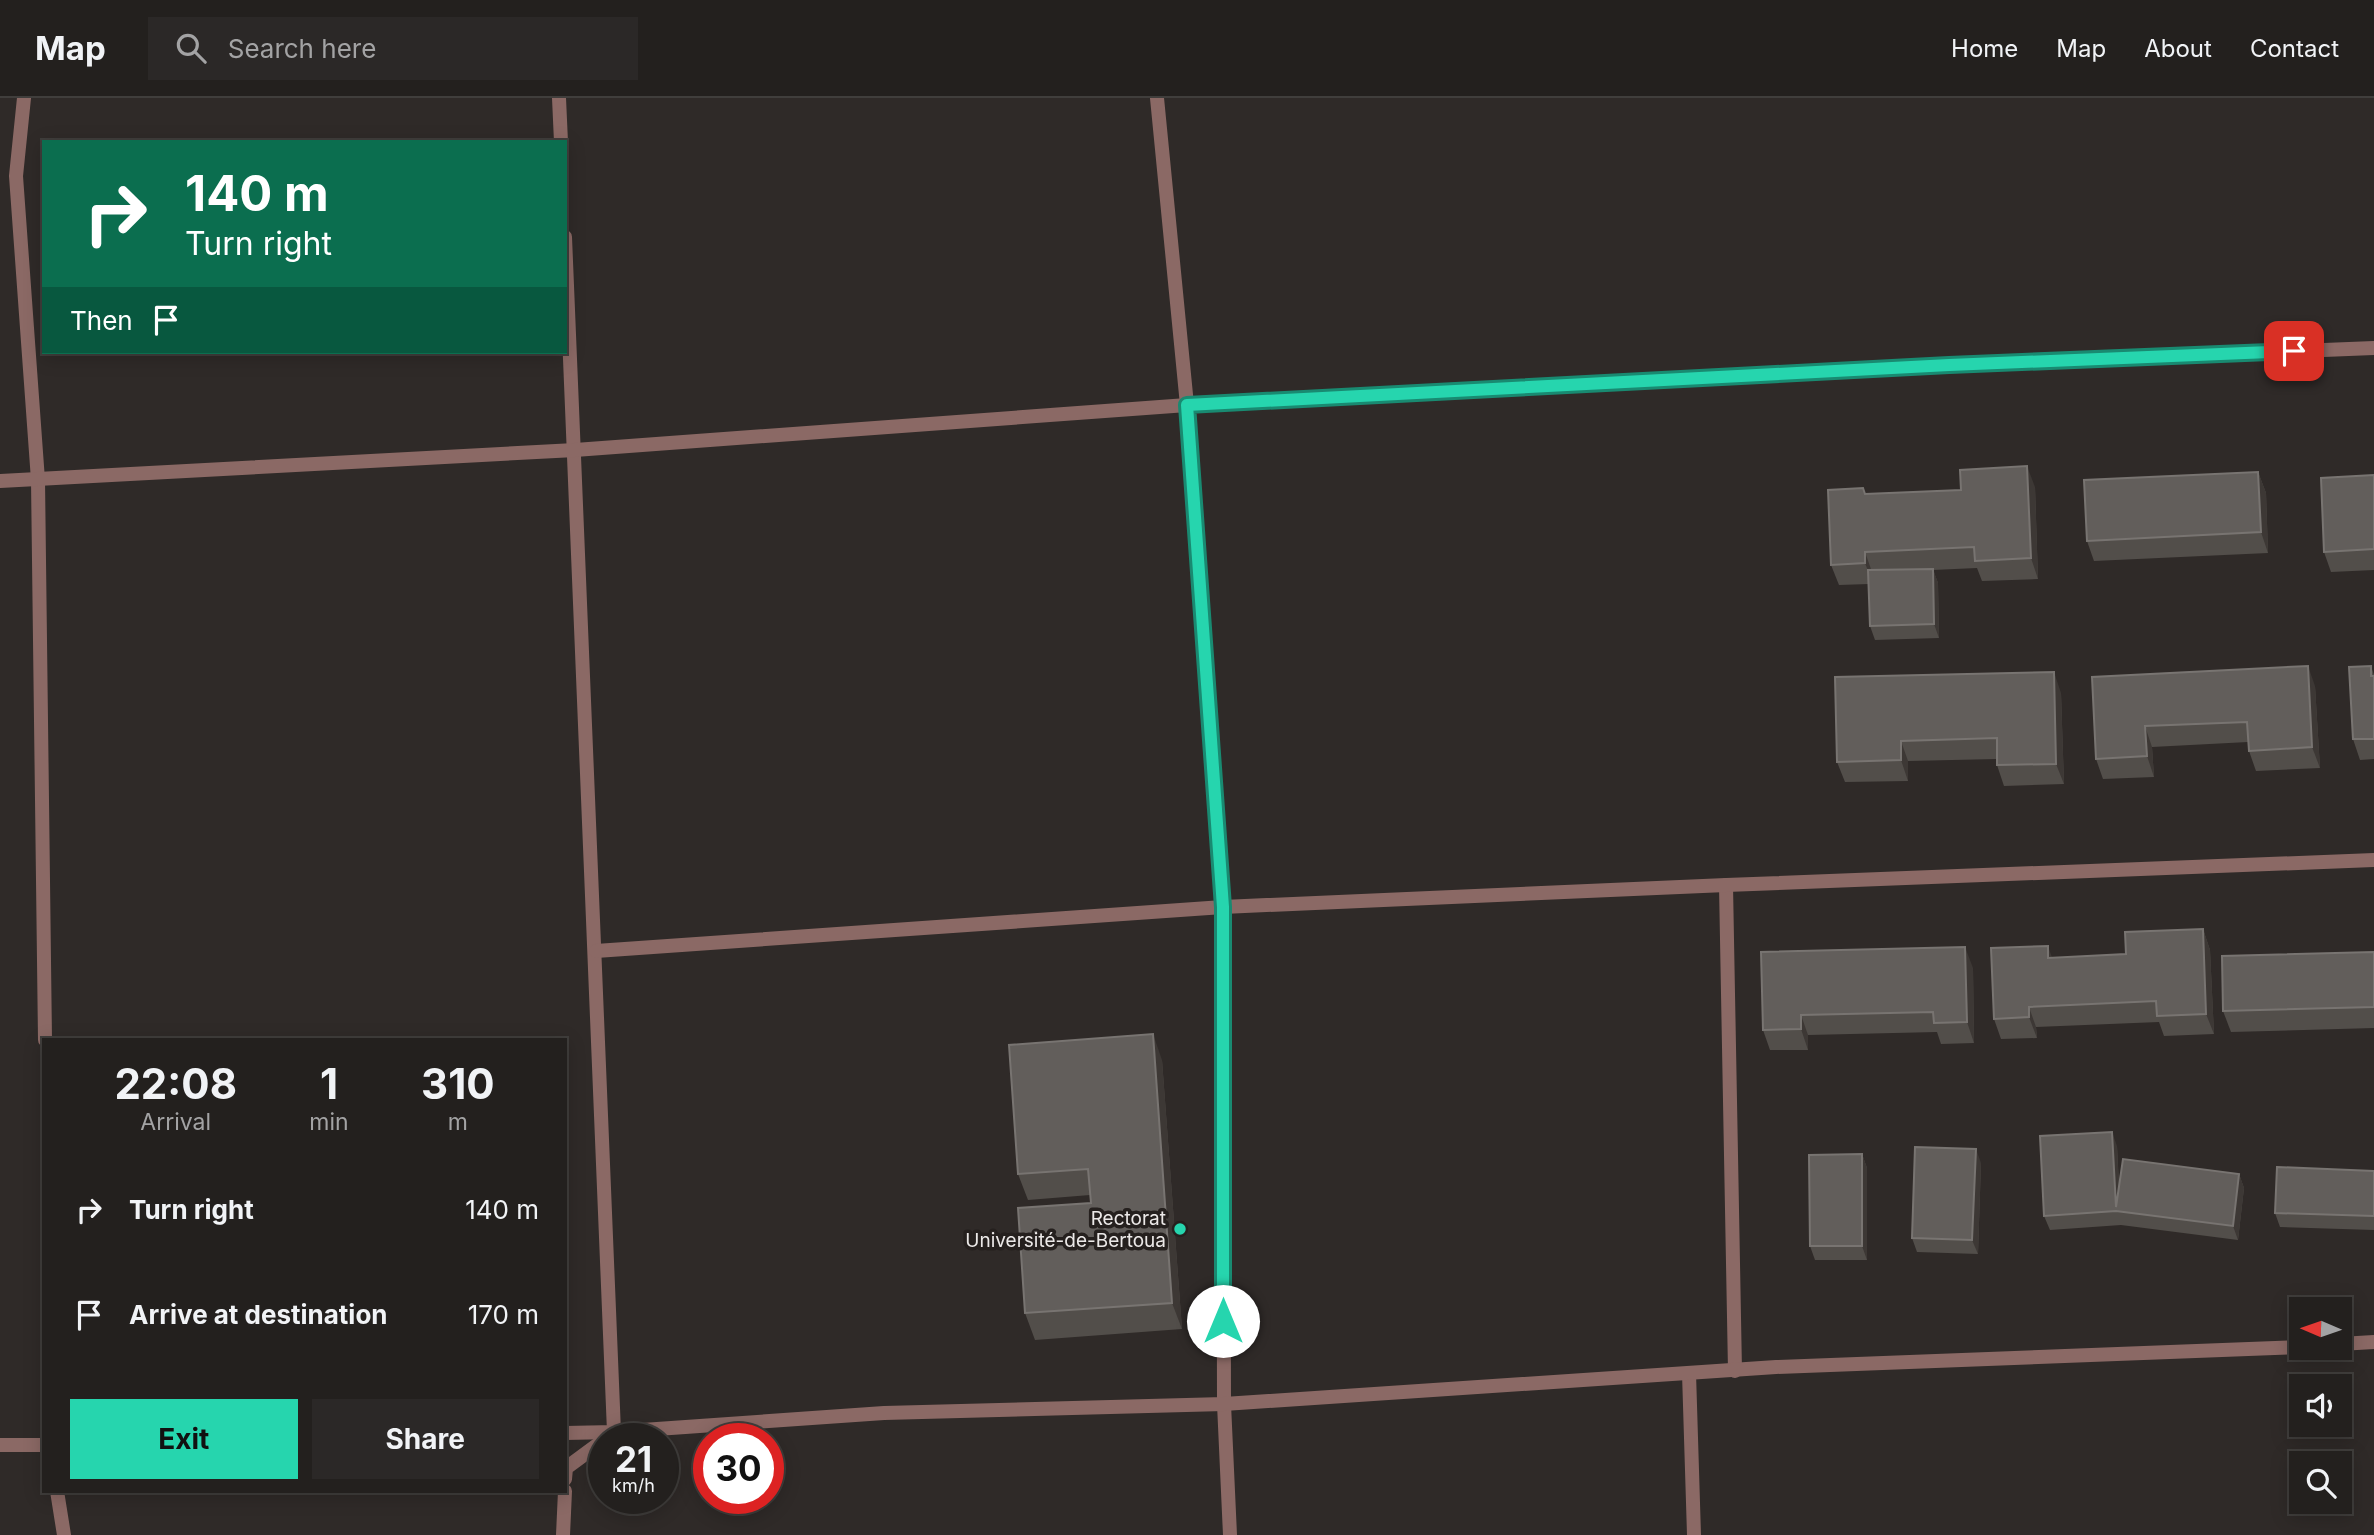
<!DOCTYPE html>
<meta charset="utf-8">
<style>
body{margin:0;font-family:Inter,sans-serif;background:#2b2827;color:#f1f3f6;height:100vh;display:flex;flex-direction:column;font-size:26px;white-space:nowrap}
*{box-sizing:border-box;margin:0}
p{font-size:23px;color:#a3a3a4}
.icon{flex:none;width:38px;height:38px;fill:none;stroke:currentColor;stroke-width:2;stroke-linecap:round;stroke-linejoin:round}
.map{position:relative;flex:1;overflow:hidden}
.panel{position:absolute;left:42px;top:940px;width:525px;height:455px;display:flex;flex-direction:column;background:#23201e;border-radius:0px;box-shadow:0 4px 18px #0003,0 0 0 2px #403e3c}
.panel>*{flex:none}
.guide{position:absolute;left:42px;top:42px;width:525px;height:214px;border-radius:0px;box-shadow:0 4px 18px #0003,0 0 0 2px #403e3c;background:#0b6e4f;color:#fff;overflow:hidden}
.needle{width:46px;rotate:272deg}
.buttons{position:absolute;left:2289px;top:1199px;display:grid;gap:14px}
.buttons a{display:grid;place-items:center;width:63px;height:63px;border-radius:0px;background:#23201e;box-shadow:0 4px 18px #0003,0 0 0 2px #403e3c;font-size:35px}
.speed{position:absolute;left:588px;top:1325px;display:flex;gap:14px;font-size:35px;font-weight:700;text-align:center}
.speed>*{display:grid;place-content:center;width:91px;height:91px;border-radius:50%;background:#23201e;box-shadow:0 4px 18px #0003,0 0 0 2px #403e3c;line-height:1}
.speed small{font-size:18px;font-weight:400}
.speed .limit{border:10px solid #d22;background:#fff;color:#111}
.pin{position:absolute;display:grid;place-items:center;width:60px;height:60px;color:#fff;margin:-30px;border-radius:14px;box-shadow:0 4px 10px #0006}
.me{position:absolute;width:77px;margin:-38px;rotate:0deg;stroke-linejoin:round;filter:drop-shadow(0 0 5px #0008)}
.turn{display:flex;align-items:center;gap:24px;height:147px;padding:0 28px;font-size:32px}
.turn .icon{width:91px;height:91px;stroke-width:2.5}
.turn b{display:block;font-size:49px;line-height:60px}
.then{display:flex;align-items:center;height:66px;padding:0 28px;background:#0003;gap:14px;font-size:26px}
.eta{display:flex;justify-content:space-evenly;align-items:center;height:119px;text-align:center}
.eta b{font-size:42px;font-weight:700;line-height:49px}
.primary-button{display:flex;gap:14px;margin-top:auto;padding:14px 28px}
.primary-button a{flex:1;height:80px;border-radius:0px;background:#26d5ae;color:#111;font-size:28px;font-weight:700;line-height:80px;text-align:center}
.primary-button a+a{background:#2b2827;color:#f1f3f6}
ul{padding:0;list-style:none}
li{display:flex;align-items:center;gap:21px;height:105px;padding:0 28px}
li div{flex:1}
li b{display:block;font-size:26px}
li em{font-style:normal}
header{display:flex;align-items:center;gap:42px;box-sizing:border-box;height:98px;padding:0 35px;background:#23201e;border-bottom:2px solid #403e3c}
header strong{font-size:33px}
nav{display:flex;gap:38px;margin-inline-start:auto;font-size:24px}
.search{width:490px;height:63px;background:#2b2827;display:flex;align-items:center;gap:18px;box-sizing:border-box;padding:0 24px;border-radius:0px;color:#a3a3a4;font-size:26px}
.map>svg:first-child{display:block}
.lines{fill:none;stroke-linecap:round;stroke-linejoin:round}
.street{stroke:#8b6965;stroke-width:14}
.wall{fill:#524e4a}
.shaded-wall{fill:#3d3835}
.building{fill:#625e5b;stroke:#787471;stroke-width:2}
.route-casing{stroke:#198a71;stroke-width:18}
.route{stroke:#26d5ae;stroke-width:12}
.poi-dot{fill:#26d5ae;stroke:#25201e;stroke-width:2.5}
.labels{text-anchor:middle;stroke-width:7;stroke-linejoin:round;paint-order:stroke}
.poi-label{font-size:19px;fill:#ece9e8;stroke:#25201e;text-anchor:end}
</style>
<header>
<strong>Map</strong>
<div class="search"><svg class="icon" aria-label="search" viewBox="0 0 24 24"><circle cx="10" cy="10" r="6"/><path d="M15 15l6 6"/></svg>Search here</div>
<nav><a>Home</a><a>Map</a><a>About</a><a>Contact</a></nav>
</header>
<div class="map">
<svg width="2374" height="1437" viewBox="0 0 2374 1437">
<rect width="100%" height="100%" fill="#2f2a28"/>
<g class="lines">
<g class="street">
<polyline points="24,0 16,78 38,382 45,942"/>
<polyline points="559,0 561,44"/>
<polyline points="1157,0 1187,307 1223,809 1224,1306 1230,1437"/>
<polyline points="565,139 614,1334 607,1340"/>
<polyline points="0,383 575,352 1187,307 1949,267 2374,250"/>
<polyline points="1726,787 1735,1273"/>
<polyline points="596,853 1223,809 1726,787 2374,762"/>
<polyline points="2340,1246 2374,1244"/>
<polyline points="1689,1275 1694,1437"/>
<polyline points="565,1335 614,1334 884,1315 1224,1306 1776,1269 2301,1249"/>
<polyline points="0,1347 44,1347"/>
<polyline points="565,1381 566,1370 604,1342"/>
<polyline points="57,1393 64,1437"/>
<polyline points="563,1437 565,1393"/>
</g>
</g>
<g class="wall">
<polygon points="2258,374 2266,395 2268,455 2094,463 2087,443"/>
<polygon points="2374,377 2374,472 2331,474 2324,454"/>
<polygon points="2035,389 2038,481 1982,483 1977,470 1933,472 1938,485 1939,540 1875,542 1870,528 1869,486 1839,487 1831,467 1865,396"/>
<polygon points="2371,568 2374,577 2374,661 2360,662 2353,641"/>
<polygon points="1835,579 2061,595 2064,686 2004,688 1997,667 1997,661 1908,663 1908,683 1845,684 1837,664"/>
<polygon points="2092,579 2315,588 2320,670 2256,673 2249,653 2248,644 2152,649 2154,679 2103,681 2096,661"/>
<polygon points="2203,831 2210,852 2214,936 2164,938 2159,924 2036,929 2037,940 2001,941 1994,921 2052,860 2126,856"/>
<polygon points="1761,854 1973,870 1974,945 1941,946 1937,934 1808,937 1808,952 1770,952 1763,932"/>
<polygon points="2374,854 2374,930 2231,934 2223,913"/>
<polygon points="1162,962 1182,1231 1035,1242 1025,1215 1091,1105 1090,1097 1028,1102 1018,1076"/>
<polygon points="2117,1048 2119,1087 2239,1076 2244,1090 2238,1142 2121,1127 2050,1132 2044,1118"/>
<polygon points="1862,1056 1867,1070 1867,1162 1815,1162 1810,1148"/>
<polygon points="1981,1065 1978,1156 1917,1154 1912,1140"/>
<polygon points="2374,1073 2374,1132 2280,1129 2275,1115"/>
</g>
<g class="shaded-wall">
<polygon points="2027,368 2035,389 2038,481 2031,460"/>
<polygon points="2258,374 2266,395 2268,455 2261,434"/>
<polygon points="1865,454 1872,474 1873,486 1865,465"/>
<polygon points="1933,471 1938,485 1939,540 1934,526"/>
<polygon points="2308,568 2315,588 2320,670 2312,649"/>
<polygon points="2054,574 2061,595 2064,686 2056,666"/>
<polygon points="2145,628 2152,649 2154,679 2147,658"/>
<polygon points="1901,643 1908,663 1908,683 1901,662"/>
<polygon points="2203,831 2210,852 2214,936 2206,916"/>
<polygon points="2048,848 2055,868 2048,860"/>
<polygon points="1965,849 1973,870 1974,945 1967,924"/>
<polygon points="2029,909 2036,929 2037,940 2029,919"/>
<polygon points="1801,917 1808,937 1808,952 1801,931"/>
<polygon points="1153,936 1162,962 1182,1231 1172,1205"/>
<polygon points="2112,1034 2117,1048 2120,1114 2116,1109"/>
<polygon points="1976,1051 1981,1065 1978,1156 1972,1142"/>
<polygon points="1862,1056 1867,1070 1867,1162 1862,1148"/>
<polygon points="2239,1076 2244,1090 2238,1142 2233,1128"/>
</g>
<g class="building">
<polygon points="2027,368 2031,460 1975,463 1974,449 1865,454 1865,465 1831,467 1828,392 1863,390 1865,396 1961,392 1960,372"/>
<polygon points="2258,374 2261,434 2087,443 2084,382"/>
<polygon points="2374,377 2374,451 2324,454 2321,380"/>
<polygon points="1933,471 1934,526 1870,528 1868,472"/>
<polygon points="2308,568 2312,649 2249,653 2247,624 2145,628 2147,658 2096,661 2092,579"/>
<polygon points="2371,568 2371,578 2374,578 2374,641 2353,641 2349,569"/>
<polygon points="2054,574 2056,666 1997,667 1997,640 1901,643 1901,662 1837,664 1835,579"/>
<polygon points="2203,831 2206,916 2157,918 2156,903 2029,909 2029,919 1994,921 1991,850 2048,848 2048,860 2126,856 2125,834"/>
<polygon points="1965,849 1967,924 1934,925 1933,914 1801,917 1801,931 1763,932 1761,854"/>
<polygon points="2374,854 2374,909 2223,913 2222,858"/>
<polygon points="1153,936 1172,1205 1025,1215 1018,1110 1091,1105 1088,1071 1018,1076 1009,947"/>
<polygon points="2112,1034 2116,1109 2123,1061 2239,1076 2233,1128 2116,1113 2044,1118 2040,1038"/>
<polygon points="1915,1049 1976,1051 1972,1142 1912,1140"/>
<polygon points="1862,1056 1862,1148 1810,1148 1809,1057"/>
<polygon points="2277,1069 2374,1073 2374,1118 2275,1115"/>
</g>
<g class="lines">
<g class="route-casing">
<polyline id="route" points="1223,1223 1223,809 1187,307 1949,267 2294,253"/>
</g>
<use href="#route" class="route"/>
</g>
<circle class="poi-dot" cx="1180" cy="1131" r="7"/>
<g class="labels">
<g class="poi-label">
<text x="1166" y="1127">Rectorat<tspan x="1166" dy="22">Université-de-Bertoua</tspan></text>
</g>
</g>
</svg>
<div class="buttons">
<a><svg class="needle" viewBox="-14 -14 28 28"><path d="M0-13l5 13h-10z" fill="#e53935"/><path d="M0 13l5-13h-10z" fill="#a3a3a4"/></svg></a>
<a><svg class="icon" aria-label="sound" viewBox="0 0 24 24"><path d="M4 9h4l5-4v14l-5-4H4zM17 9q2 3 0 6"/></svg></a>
<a><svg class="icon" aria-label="search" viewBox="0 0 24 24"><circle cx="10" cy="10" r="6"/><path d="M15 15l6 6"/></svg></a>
</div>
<div class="speed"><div>21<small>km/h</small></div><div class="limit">30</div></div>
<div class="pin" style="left:2294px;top:253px;background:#d93025"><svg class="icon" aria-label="arrive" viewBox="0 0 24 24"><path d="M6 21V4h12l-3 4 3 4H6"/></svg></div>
<svg class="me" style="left:1223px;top:1223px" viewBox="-20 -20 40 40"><circle r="19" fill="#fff"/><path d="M0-13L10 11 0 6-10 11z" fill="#26d5ae"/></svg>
<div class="guide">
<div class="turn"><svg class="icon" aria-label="right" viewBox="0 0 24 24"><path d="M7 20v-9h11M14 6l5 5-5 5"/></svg><div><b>140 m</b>Turn right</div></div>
<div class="then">Then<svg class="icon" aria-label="arrive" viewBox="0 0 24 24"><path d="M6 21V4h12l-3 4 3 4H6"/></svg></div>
</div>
<section class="panel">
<div class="eta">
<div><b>22:08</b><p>Arrival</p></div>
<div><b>1</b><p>min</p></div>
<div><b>310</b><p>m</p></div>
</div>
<ul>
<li><svg class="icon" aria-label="right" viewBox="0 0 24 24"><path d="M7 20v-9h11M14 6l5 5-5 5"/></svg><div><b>Turn right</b></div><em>140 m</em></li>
<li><svg class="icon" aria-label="arrive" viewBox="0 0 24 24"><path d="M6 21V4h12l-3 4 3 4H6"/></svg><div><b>Arrive at destination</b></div><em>170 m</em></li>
</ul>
<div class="primary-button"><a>Exit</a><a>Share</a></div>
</section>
</div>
